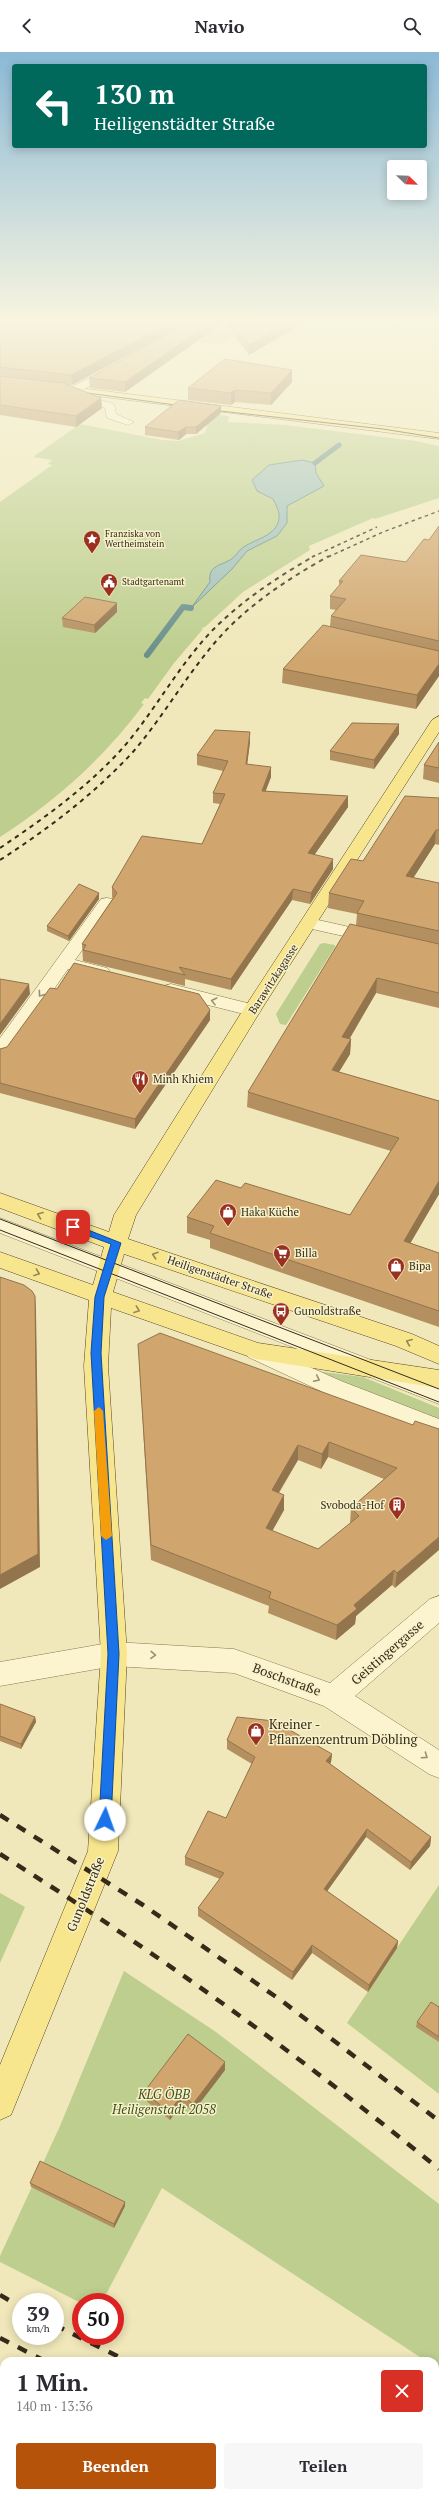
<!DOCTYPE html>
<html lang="de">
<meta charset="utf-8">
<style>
body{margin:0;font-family:"PT Serif",serif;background:#f7f7f7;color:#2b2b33;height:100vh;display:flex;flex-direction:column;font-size:15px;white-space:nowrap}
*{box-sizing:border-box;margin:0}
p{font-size:13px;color:#7c7c81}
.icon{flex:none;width:22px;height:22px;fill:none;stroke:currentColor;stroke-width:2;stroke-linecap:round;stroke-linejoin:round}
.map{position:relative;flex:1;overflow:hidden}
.side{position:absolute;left:0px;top:2305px;width:439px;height:140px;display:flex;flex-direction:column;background:#fff;border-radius:12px 12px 0 0;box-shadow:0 2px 10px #0003}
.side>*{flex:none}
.hud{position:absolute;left:12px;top:12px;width:415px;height:84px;border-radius:4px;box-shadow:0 2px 10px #0003;background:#00695c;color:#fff;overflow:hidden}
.needle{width:26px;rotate:113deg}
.buttons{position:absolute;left:387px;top:108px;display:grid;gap:8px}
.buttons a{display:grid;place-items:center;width:40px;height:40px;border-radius:4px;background:#fff;box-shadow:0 2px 10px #0003;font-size:20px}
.speed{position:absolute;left:12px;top:2241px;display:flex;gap:8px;font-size:20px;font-weight:700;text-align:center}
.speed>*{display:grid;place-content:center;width:52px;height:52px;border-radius:50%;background:#fff;box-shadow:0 2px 10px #0003;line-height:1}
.speed small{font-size:10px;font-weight:400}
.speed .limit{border:6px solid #d22;background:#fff;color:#111}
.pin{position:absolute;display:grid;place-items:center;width:34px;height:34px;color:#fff;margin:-17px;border-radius:8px;box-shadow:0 2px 6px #0006}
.me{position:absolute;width:44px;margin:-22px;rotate:3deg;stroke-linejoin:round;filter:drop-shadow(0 0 3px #0008)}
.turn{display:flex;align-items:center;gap:14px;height:84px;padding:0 16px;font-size:18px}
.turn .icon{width:52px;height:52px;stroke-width:2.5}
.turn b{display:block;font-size:28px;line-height:34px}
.round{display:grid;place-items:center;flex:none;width:42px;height:42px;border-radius:4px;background:#f7f7f7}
.overview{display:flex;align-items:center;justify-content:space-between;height:68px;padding:0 16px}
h1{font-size:24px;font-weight:600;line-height:30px}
.cta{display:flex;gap:8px;margin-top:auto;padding:8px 16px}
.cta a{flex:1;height:46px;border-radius:4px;background:#b45309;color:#fff;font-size:16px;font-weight:600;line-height:46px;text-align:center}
.cta a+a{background:#f7f7f7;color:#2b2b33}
header{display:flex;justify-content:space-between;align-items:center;height:52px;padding:0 16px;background:#fff;font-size:18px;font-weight:600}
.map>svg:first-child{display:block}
.green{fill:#bdce8e}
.water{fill:#9fc0bb;stroke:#678e8a}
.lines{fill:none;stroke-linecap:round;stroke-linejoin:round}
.stream-far1{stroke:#678e8a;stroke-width:5}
.stream{stroke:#678e8a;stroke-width:6}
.minor-casing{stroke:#887754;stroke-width:1}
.major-casing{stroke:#554429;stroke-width:1}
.minor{fill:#fbf4ce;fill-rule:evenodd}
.major{fill:#f7e68e;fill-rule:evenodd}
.tram{stroke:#362b1a;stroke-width:1}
.rail-far2{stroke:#362b1a;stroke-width:1.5;stroke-dasharray:3.5 3.5;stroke-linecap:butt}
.rail-far1{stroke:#362b1a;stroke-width:2;stroke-dasharray:4.5 4.5;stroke-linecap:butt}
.rail{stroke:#362b1a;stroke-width:4.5;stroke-dasharray:10 10;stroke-linecap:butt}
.wall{fill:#b48f5f;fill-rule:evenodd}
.shaded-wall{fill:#92744d}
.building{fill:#d1a66e;stroke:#92744d;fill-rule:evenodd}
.oneway{stroke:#989074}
.oneway2{stroke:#968854}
.route{fill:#1a73e8;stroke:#114b97}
.slow{fill:#f59e0b}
.labels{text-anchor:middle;stroke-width:3;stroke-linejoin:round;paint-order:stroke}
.far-poi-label{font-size:9px;fill:#362b1a;stroke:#f7f1ca;text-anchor:start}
.street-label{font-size:11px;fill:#362b1a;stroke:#f7f1ca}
.poi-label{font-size:11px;fill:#362b1a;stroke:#f7f1ca;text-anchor:start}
.near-street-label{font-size:13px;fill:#362b1a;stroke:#f7f1ca}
.near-poi-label{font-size:13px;fill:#362b1a;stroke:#f7f1ca;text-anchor:start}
.near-park-label{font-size:13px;font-style:italic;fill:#3f531f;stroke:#f7f1ca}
</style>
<header><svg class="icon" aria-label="back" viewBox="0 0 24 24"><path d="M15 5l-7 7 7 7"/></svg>Navio<svg class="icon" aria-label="search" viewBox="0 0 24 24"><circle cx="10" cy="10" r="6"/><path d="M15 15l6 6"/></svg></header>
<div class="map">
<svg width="439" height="2445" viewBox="0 0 439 2445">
<rect width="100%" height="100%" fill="#f0e8ba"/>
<g class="green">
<polygon points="362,267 417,267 397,275"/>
<polygon points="203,274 240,281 218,293 182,286"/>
<path d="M210,362L229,364L228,370L285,373L416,389L439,394V446L375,467L373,466L309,494L310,498L243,540L205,575L201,576L203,577L174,611L148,647L145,646L141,651L144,652C105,705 56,749 0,785V450L52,413L48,412L52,408L33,405L80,372L162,388L179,389L205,381Z"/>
<polygon points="324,891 335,893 335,895 286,973 280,972 276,962 320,892"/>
<polygon points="316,1319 363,1325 439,1356 439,1368"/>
<polygon points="439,1833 439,2042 347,1971"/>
<polygon points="0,1841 25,1855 0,1911"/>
<polygon points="124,1919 216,1980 439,2152 439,2317 435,2315 435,2309 426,2309 162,2136 102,2250 81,2251 0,2210 0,2204 60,2074"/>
</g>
<path class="water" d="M302,408L315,411L316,421L324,434L287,454V471L277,484L247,499L232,517L191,556L210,530C208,514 219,514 230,508C235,505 237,501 241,497C253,487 276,485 279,467C280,460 276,453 273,447L257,439L252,428L269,413Z"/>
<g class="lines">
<polyline class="stream-far1" points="315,411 339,393"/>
<polyline class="stream" points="147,603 183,555 191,556"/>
<g class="minor-casing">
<g id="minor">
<polygon points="116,312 120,313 120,317 77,341 114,352 116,362 134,370 128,373 107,366 105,356 65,342 70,336"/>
<polygon points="107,846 113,847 116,851 75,908 107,916 110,920 107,924 101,925 68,917 7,1004 0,1006 0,986 101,847"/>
<polygon points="309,866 381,882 384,886 381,890 375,891 303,875 300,871 303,867"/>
<polygon points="171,932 259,954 261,958 259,962 252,964 164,942 162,938 164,934"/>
<polygon points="0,1166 439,1334 439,1352 0,1181"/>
<polygon points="256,1291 341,1329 439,1367 439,1386 325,1341 248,1305 245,1299 248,1293"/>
<polygon points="439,1544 439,1571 355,1644 439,1698 439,1726 429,1722 324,1654 234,1621 114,1614 0,1634 0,1610 114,1590 234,1597 330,1631 430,1547"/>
</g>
</g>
<g class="major-casing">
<g id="major">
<polygon points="0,326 439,381 439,387 0,332"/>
<polygon points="439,664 439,680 261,958 136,1163 128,1187 412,1282 439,1294 439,1312 396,1294 124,1202 113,1240 258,1291 439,1318 439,1336 256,1307 111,1256 108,1314 127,1602 118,1799 11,2063 0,2068 0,2013 88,1799 101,1602 84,1314 89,1248 0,1216 0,1200 93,1233 104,1195 0,1156 0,1141 109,1180 114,1163 243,958 432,668"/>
</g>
</g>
<use href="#minor" class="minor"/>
<use href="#major" class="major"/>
<g class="tram">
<polyline points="80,340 183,354"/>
<polyline points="211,358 383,377 439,386"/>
<polyline points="0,1167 439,1337"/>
<polyline points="0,1178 439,1350"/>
</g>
<g class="rail-far2">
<polyline points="312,505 377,475"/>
<polyline points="328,505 383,480 439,459"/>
</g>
<g class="rail-far1">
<path d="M0,796C43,767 85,737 120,699C148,668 169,630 196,597C227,558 271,529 314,504"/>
<path d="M0,808C48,777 93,743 132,701C160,669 181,632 208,599C240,558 284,529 329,504"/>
</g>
<g class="rail">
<polyline points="0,1763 143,1853 282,1949 439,2069"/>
<path d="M0,1802C153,1898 299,2003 439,2117"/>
<polyline points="0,2243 21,2255"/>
<polyline points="55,2273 127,2309"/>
<polyline points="0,2286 45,2309"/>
<polyline points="316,2441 324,2445"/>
<polyline points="404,2441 412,2445"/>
</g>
</g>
<g class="wall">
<polygon points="0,267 310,267 249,303 224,270 125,340 90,336 89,326 195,267 72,333 67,333 101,346 102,356 76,375 0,363"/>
<polygon points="292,318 292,330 271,353 235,350 231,353 188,348 188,336"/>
<polygon points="221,361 196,382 186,382 179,388 145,383 145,375"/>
<polygon points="439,474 439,624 416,657 282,631 283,617 330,574 331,564 336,558 330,557 330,544 339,534 339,529 406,510 429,488"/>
<polygon points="117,551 117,560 95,581 63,575 62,566"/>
<polygon points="399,682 374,717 330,708 330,699"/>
<polygon points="250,690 247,712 271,725 265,739 348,744 348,755 314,803 333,817 310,852 292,848 231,938 185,927 185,934 83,909 82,892 113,846 112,845 112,835 202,792 220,752 213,751 213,741 223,719 197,713 197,703"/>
<polygon points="439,690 439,731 423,727 424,713"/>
<polygon points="439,746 439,793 435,792 413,826 439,831 439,956 376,941 349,986 351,987 350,1002 339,1020 439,1049 439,1142 410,1191 439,1201 439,1275 210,1196 210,1188 187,1181 187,1165 241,1136 350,1163 391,1099 247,1055 248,1040 356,874 357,862 328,856 329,841 363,809"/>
<polygon points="99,841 99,847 69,889 47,879 47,874"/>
<polygon points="210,958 210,968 135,1077 0,1041 0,997"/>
<path d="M139,1308L413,1373L439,1377L395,1536L392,1533L356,1564L355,1572L336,1588L268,1561L269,1554L151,1508ZM328,1405L384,1427L351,1456L350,1472L318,1497L272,1479L284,1458V1443L279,1441L298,1408L321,1417Z"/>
<polygon points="0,1652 35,1665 36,1670 21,1697 0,1689"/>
<polygon points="227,1688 332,1702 331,1710 330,1712 431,1785 430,1794 410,1818 366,1785 327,1839 398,1889 397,1896 368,1940 312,1901 292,1928 198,1864 198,1856 220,1827 185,1813 185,1805 226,1766 252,1712 227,1697"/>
<polygon points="439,1955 439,1990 416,1975 417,1970"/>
<polygon points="225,2018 193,2060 182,2050 170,2068 145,2048 144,2040"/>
<polygon points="30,2131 125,2150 125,2154 114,2176 31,2135"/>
</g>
<g class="shaded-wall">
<polygon points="178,267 196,267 72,333 71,323"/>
<polygon points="216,267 224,267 224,270 125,340 125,330"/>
<polygon points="294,267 310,267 249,303 249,293"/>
<polygon points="292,318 292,330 271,353 271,341"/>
<polygon points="235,338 235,350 231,353 231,341"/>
<polygon points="101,346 102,356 76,375 76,364"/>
<polygon points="221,354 221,361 196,382 196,375"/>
<polygon points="186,375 186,382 179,388 178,380"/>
<polygon points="117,551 117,560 95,581 94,573"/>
<polygon points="439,612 439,624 416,657 417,643"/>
<polygon points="399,672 399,682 374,717 374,708"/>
<polygon points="250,680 250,690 246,722 246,712"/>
<polygon points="271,715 271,725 262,749 262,739"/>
<polygon points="348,744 348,755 308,812 308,801"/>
<polygon points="436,778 435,792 405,839 406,824"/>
<polygon points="333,807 333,817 310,852 311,841"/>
<polygon points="293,837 292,848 231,938 231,927"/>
<polygon points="99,841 99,847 69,889 68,884"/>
<polygon points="377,926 376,941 342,1000 342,985"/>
<polygon points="29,932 30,942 0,983 0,972"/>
<polygon points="210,958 210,968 135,1077 135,1067"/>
<polygon points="351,987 350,1002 331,1033 332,1018"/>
<polygon points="439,1129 439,1142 403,1204 404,1189"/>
<polygon points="35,1244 36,1258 40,1515 0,1537 0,1523"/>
<polygon points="329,1390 328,1405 321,1417 322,1402"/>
<polygon points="298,1393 298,1408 271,1453 272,1438"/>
<polygon points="284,1443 284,1458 265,1492 266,1476"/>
<polygon points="439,1485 439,1498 395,1536 397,1521"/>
<polygon points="394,1518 392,1533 356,1564 355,1572 336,1588 337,1573 354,1553"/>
<polygon points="35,1665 36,1670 21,1697 21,1692"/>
<polygon points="332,1702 331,1710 326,1718 326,1709"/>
<polygon points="367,1777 366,1785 323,1845 324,1837"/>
<polygon points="431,1785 430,1794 410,1818 411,1810"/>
<polygon points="398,1889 397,1896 368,1940 369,1933"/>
<polygon points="312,1893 312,1901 292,1928 293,1920"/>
<polygon points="225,2010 225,2018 193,2060 193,2052"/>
<polygon points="182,2043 182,2050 170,2068 169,2060"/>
<polygon points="125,2150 125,2154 114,2176 114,2172"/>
</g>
<g class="building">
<polygon points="0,267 178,267 71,323 0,315"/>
<polygon points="196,267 216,267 125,330 89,326"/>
<polygon points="229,267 294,267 249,293"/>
<polygon points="225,307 292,318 271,341 235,338 231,341 188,336"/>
<polygon points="0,324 63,331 101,346 76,364 0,353"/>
<polygon points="179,348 221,354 196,375 186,375 178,380 145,375"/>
<polygon points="439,474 439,589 331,564 346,547 330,544 343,529 339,529 361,503 406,510 424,487 429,488"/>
<polygon points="85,545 117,551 94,573 62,566"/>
<polygon points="323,573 439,599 439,612 417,643 283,617"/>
<polygon points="352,671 399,672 374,708 330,699"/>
<polygon points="215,678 250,680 246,712 271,715 262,739 348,744 308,801 333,807 311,841 293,837 231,927 179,915 185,923 83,898 86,893 82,892 117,841 112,835 142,784 202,792 225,742 213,741 228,709 197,703"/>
<polygon points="439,690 439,716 424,713"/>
<polygon points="405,744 439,746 439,778 436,778 406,824 439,831 439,879 357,861 364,849 329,841 351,807 363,809"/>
<polygon points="79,832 99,841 68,884 47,874"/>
<polygon points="350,872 439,892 439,941 377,926 342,985 351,987 332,1018 439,1049 439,1129 404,1189 439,1201 439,1259 210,1181 214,1174 187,1165 216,1128 241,1136 245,1131 350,1163 399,1086 248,1040"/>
<polygon points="74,911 199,942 210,958 135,1067 0,1031 0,997 7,995 50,936 57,937"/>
<polygon points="0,927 29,932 0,972"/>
<polygon points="0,1225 24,1233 32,1239 35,1244 38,1502 0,1523"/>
<path d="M160,1281L413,1373L415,1369L439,1377V1485L397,1521L394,1518L354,1553L357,1557L337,1573L269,1546L271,1540L151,1493L138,1292ZM329,1390L397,1416L351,1456L359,1464L318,1497L266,1476L284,1443L272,1438L298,1393L322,1402Z"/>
<polygon points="0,1652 35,1665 21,1692 0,1684"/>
<polygon points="237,1665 274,1669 332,1702 326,1709 431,1785 411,1810 367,1777 324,1837 398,1889 369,1933 312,1893 293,1920 198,1856 224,1821 185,1805 208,1759 226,1766 255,1705 227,1688"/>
<polygon points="431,1950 439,1955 439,1985 417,1970"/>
<polygon points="188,1982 225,2010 193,2052 182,2043 169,2060 144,2040"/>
<polygon points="40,2109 125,2150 114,2172 30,2131"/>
</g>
<defs><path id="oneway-chevron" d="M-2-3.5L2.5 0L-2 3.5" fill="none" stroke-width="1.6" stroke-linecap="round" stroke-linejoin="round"/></defs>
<g class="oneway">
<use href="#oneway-chevron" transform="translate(41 942) rotate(126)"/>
<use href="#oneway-chevron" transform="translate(214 949) rotate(-166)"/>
<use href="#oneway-chevron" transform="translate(317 1327) rotate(25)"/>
<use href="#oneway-chevron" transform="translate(153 1603) rotate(2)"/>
<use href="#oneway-chevron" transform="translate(425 1704) rotate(34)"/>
</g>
<g class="oneway2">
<use href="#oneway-chevron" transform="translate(40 1163) rotate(-159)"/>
<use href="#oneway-chevron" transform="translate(155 1203) rotate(-162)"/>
<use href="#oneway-chevron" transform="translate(37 1221) rotate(20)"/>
<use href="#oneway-chevron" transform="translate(137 1258) rotate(20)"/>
<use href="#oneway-chevron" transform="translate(409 1290) rotate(-158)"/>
</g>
<linearGradient id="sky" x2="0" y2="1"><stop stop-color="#8bb9d6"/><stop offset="0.44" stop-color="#f8f5e0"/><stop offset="1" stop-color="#f8f5e0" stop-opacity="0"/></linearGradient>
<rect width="439" height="609" fill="url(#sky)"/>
<polygon class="route" points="73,1172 121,1191 104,1245 101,1301 119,1602 111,1768 105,1774 99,1768 108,1602 91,1301 95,1245 111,1192 70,1177 70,1173"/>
<polygon class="slow" points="99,1355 103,1359 112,1484 106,1488 101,1484 94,1359"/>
<defs>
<g id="sight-pin" transform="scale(0.9)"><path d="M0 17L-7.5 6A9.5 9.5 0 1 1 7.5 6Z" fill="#9a3120" stroke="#f7f1ca"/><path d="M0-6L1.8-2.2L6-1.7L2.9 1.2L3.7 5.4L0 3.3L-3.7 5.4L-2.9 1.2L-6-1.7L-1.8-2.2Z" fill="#fff"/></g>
<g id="civic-pin" transform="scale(0.9)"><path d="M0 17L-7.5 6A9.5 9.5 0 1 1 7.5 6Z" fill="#9a3120" stroke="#f7f1ca"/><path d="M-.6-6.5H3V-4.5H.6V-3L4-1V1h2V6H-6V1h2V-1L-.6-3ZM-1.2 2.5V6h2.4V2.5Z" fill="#fff"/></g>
<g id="restaurant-pin" transform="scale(0.9)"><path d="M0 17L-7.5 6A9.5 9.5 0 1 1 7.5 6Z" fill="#9a3120" stroke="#f7f1ca"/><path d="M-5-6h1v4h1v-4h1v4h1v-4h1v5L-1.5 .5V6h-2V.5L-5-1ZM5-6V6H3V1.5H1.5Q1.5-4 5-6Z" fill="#fff"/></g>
<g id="shop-pin" transform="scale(0.9)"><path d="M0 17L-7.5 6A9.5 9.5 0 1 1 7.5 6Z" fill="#9a3120" stroke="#f7f1ca"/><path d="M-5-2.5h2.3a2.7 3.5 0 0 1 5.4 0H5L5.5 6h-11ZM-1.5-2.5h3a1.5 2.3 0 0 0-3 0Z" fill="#fff"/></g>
<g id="supermarket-pin" transform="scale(0.9)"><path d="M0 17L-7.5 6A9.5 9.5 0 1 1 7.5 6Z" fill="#9a3120" stroke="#f7f1ca"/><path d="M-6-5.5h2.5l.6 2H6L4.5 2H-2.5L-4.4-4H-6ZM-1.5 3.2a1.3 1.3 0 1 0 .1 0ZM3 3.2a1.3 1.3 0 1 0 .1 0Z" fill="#fff"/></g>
<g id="bus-pin" transform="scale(0.9)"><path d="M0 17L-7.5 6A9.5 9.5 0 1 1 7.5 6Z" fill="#9a3120" stroke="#f7f1ca"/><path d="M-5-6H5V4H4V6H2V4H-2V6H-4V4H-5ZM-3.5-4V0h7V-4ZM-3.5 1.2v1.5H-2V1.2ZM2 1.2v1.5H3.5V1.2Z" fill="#fff"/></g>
<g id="building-pin" transform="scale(0.9)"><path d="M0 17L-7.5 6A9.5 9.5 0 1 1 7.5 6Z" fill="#9a3120" stroke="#f7f1ca"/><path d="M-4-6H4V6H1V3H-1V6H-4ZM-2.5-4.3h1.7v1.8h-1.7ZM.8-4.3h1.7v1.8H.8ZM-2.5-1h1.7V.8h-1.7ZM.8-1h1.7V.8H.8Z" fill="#fff"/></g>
</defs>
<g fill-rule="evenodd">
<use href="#sight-pin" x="92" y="487"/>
<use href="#civic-pin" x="109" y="530"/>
<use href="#restaurant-pin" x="140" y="1027"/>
<use href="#shop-pin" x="228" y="1160"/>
<use href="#supermarket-pin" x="282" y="1201"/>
<use href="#shop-pin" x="396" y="1214"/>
<use href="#bus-pin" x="281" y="1259"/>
<use href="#building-pin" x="397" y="1453"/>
<use href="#shop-pin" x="256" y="1679"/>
</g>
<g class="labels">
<g class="far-poi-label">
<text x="105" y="485">Franziska von<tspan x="105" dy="10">Wertheimstein</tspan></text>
<text x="122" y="533">Stadtgartenamt</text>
</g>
<g class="street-label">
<text transform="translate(273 927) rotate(-57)" y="4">Barawitzkagasse</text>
<text transform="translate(220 1225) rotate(19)" y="4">Heiligenstädter Straße</text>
</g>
<g class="poi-label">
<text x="153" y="1031">Minh Khiem</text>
<text x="241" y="1164">Haka Küche</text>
<text x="295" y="1205">Billa</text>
<text x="409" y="1218">Bipa</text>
<text x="294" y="1263">Gunoldstraße</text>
<text x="384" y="1457" text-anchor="end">Svoboda-Hof</text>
</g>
<g class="near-street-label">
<text transform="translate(387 1600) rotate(-41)" y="5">Geistingergasse</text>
<text transform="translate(287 1627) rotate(20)" y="5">Boschstraße</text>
<text transform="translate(85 1842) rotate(-68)" y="5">Gunoldstraße</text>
</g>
<g class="near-poi-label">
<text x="269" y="1677">Kreiner -<tspan x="269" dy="15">Pflanzenzentrum Döbling</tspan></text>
</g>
<g class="near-park-label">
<text x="164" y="2047">KLG ÖBB<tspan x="164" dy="15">Heiligenstadt 2058</tspan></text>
</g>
</g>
</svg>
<div class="buttons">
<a><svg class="needle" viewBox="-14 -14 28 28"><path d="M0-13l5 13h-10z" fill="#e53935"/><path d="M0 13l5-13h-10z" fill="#7c7c81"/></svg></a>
</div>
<div class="speed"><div>39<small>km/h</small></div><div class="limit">50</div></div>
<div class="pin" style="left:73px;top:1175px;background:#d93025"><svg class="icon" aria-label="arrive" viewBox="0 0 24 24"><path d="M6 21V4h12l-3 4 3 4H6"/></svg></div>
<svg class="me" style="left:105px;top:1768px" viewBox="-20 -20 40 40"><circle r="19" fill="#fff"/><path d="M0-13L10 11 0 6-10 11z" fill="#1a73e8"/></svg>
<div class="hud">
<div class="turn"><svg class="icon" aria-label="left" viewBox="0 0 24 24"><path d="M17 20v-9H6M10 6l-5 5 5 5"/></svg><div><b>130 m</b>Heiligenstädter Straße</div></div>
</div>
<section class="side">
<div class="overview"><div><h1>1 Min.</h1><p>140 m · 13:36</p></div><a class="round" style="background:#d93025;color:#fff"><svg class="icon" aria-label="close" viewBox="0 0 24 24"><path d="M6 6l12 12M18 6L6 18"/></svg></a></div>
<div class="cta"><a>Beenden</a><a>Teilen</a></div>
</section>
</div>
